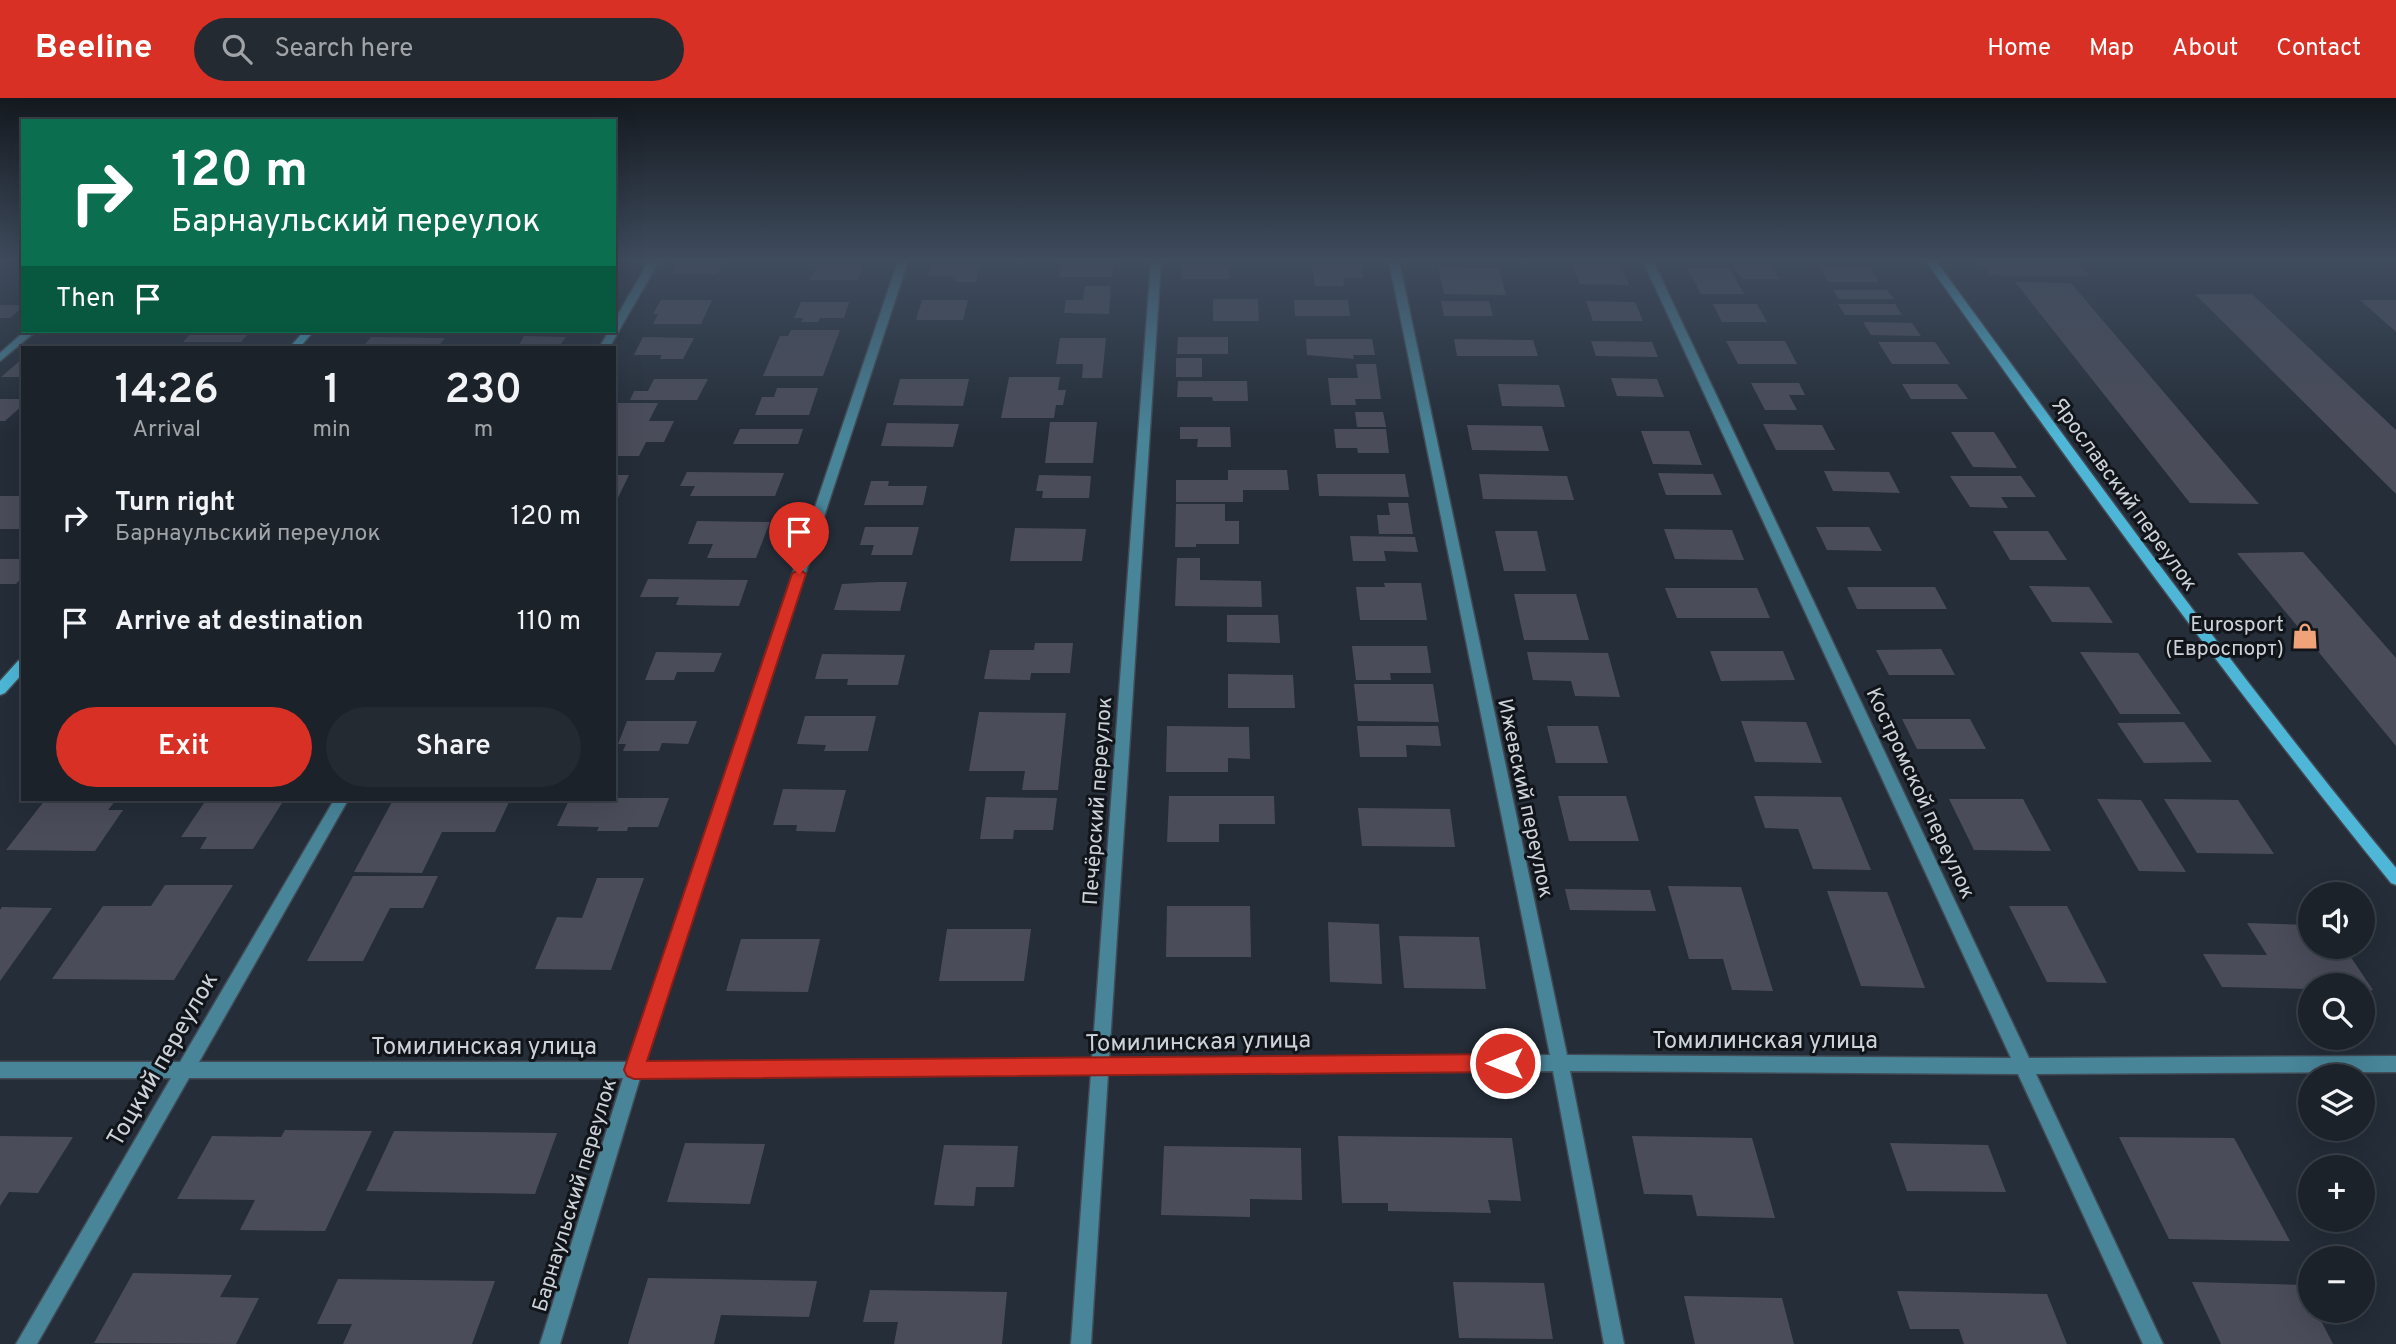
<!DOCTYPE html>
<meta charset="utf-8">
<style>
body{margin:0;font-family:Overpass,sans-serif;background:#242a32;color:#f1f3f6;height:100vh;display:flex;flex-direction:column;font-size:26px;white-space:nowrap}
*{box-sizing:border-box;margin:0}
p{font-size:23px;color:#a0a4a8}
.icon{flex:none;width:38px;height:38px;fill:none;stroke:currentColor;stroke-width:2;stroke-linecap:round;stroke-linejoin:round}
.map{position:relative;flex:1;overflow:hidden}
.drawer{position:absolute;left:21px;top:248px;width:595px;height:455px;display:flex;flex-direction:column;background:#1b222a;border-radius:0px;box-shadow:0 7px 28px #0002,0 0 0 2px #393f47}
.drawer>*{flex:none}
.banner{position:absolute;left:21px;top:21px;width:595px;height:214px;border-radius:0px;box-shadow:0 7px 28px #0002,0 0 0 2px #393f47;background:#0b6e4f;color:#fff;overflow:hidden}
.fabs{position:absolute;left:2298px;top:784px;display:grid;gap:14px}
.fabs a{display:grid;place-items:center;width:77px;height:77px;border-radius:50%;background:#1b222a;box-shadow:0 7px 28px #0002,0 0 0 2px #393f47;font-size:35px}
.pin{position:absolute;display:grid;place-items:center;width:60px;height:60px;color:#fff;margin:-72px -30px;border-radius:50% 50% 50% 0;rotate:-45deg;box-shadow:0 0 7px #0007}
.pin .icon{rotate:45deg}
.me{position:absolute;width:77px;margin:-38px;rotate:270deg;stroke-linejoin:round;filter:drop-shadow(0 0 5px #0008)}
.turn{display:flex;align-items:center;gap:24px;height:147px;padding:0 35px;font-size:32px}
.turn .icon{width:91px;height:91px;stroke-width:2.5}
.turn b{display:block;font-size:49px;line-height:60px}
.then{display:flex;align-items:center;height:66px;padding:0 35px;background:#0003;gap:14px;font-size:26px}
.eta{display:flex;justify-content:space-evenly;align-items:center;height:119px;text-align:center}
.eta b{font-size:42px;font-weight:600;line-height:49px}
.primary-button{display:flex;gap:14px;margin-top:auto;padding:14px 35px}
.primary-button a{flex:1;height:80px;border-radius:42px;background:#d93025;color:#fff;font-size:28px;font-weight:600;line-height:80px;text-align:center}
.primary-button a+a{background:#242a32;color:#f1f3f6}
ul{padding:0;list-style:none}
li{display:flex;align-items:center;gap:21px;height:105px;padding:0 35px}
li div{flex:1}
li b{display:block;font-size:26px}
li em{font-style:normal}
header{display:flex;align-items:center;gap:42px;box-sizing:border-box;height:98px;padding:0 35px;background:#d93025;color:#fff}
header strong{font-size:33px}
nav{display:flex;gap:38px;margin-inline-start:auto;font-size:24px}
.search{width:490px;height:63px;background:#242a32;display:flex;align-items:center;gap:18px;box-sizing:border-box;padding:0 24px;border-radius:38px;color:#a0a4a8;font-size:26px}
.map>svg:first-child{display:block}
.building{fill:#4b4c5a}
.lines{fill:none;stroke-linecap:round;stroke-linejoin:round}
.street-casing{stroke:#424b55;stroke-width:3}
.secondary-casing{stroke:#424b55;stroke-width:3}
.street{fill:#488599;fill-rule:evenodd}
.secondary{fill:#4eb7d7;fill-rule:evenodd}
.route{fill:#d93025;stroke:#8d1f18;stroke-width:2}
.labels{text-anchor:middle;stroke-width:6;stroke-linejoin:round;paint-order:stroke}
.street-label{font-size:21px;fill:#ccd2d9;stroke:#11151a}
.poi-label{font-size:21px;fill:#ccd2d9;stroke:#11151a;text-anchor:end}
.near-street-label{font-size:24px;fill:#ccd2d9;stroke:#11151a}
</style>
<header>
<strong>Beeline</strong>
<div class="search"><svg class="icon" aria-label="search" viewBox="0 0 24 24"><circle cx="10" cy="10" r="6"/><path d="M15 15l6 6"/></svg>Search here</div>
<nav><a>Home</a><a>Map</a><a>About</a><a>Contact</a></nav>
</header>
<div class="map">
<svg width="2396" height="1246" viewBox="0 0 2396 1246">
<rect width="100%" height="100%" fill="#242d38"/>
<g class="building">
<polygon points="679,163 723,163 717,176 672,175"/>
<polygon points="1062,163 1114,163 1112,179 1059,179"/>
<polygon points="1979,163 2076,163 2089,178 1990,177"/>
<polygon points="817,166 864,166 858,182 810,182"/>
<polygon points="931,166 980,166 976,184 955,184 956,178 927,178"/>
<polygon points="1573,166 1621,167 1629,187 1580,186"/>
<polygon points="1182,167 1229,168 1229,181 1181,181"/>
<polygon points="1312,167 1362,167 1363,180 1343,180 1344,188 1315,188"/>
<polygon points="1734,167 1770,167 1779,181 1742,181"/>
<polygon points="1819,168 1869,169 1879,184 1828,184"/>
<polygon points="1438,169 1499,170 1506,197 1444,196"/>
<polygon points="1687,170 1729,170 1744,196 1701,196"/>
<polygon points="2015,184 2071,185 2259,406 2190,405"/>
<polygon points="1085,188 1111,188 1109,216 1064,215 1066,202 1083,202"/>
<polygon points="1833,192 1887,192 1894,201 1839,201"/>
<polygon points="2195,196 2252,196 2396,332 2396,396"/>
<polygon points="1213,201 1258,201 1259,223 1213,223"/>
<polygon points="661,202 712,202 701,226 653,226 658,216 653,216"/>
<polygon points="922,202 968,202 963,222 916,222"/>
<polygon points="1294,202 1348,202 1350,218 1295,218"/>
<polygon points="2360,202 2396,202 2396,234"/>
<polygon points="1441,203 1489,203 1493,218 1444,218"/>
<polygon points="1586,203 1635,204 1643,223 1593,223"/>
<polygon points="801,204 849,204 844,220 820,220 818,224 801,224 803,220 794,220"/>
<polygon points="1713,206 1757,206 1767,224 1722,224"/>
<polygon points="1838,206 1895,206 1902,217 1845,217"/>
<polygon points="0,207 23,207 23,209 10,220 0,220"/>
<polygon points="1863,224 1912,225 1921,238 1871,237"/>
<polygon points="791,232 840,232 823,278 763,278 780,238 788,238"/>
<polygon points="193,233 251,233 241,244 183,244"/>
<polygon points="524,238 566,239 558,250 517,250"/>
<polygon points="371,239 438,240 445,240 437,250 362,250"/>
<polygon points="643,239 694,240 683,261 660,261 662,257 634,257"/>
<polygon points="1178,239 1228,239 1228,256 1177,256"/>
<polygon points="1060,240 1106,240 1102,280 1082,280 1083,266 1056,266"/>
<polygon points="1306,241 1372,241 1375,257 1353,257 1354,261 1307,257"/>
<polygon points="1454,241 1533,242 1538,258 1457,258"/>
<polygon points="1591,243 1652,244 1658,259 1596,258"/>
<polygon points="1726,243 1785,243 1797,266 1738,266"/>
<polygon points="1878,244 1935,244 1950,266 1892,266"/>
<polygon points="23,260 23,279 1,279"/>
<rect x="1176" y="260" width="26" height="19"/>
<polygon points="1356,266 1376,266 1381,301 1355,301 1356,307 1331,307 1328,280 1358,280"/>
<polygon points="1009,279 1060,279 1058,292 1066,292 1063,307 1056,307 1054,320 1001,320"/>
<polygon points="1611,280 1657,281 1664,299 1617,298"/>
<polygon points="654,281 708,281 697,302 630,302 634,293 648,293"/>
<polygon points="900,281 969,281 963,308 893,307"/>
<polygon points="1178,283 1247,283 1248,303 1213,303 1212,299 1177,299"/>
<polygon points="1751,285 1799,285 1805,297 1789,297 1797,312 1765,312"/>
<polygon points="1498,286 1559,287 1565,309 1502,308"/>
<polygon points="1902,286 1957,286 1968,301 1911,301"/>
<polygon points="777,290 818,290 809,317 755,317 762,299 774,299"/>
<polygon points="0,301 23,301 23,307 5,323 0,323"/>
<polygon points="614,305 658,305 649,323 674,323 664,344 646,344 639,358 614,358"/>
<polygon points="1355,314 1383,314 1386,329 1357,329"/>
<polygon points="1050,324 1097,324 1093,365 1045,365"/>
<polygon points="887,325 959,326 953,349 881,348"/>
<polygon points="1763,326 1822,327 1835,352 1776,352"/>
<polygon points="1467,327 1542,328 1549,353 1472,352"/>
<polygon points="1180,329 1230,329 1231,349 1197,349 1198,341 1180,341"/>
<polygon points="740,331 803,331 798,346 733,346"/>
<polygon points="1334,331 1386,331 1389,355 1358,355 1357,350 1336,350"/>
<polygon points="1641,333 1689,333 1702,367 1653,366"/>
<polygon points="1951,334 1994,334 2017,370 1973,369"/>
<polygon points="1228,372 1287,372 1289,392 1243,392 1243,404 1176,404 1176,382 1228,382"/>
<polygon points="1824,373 1889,374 1900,395 1833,393"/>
<polygon points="687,374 784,375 775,398 690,398 695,388 680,388"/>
<polygon points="1658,375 1713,376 1722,397 1666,397"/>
<polygon points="1317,376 1405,376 1409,399 1319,398"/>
<polygon points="1479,376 1567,378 1574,402 1483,401"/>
<polygon points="614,377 629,377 614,408"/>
<polygon points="1039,377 1091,378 1089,400 1042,400 1043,393 1036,393"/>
<polygon points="1950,378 2021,378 2036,399 2001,399 2008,410 1970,409"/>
<polygon points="871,383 889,383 888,388 927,388 923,407 864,407"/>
<rect x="0" y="398" width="23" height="33"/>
<polygon points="1388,405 1408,405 1413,436 1379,436 1377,417 1390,417"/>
<polygon points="1176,406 1225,406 1225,423 1239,423 1239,446 1196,446 1196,449 1175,449"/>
<polygon points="697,423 770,424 756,460 707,460 713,446 688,446"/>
<polygon points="865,429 919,429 912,457 871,457 874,447 860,447"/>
<polygon points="1816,429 1869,429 1882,453 1827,452"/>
<polygon points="1015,430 1086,431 1082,463 1010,463"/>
<polygon points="1664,431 1732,432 1744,462 1675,461"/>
<polygon points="1495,433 1537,433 1546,473 1504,473"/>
<polygon points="1993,433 2048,433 2067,462 2010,462"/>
<polygon points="1350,438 1415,439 1418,454 1384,453 1386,463 1353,463"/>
<polygon points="2303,454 2396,560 2396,648 2237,455"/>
<polygon points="1177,460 1200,460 1200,482 1261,483 1262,509 1175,508"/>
<polygon points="0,461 23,461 23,478 16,486 0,486"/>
<polygon points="648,481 748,482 739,508 676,507 679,499 640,499"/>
<polygon points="879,484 907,484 900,513 834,512 842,486"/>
<polygon points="1384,485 1421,485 1427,522 1360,522 1356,489 1385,489"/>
<polygon points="2029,488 2089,489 2113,525 2052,524"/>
<polygon points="1847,489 1935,489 1947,511 1857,511"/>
<polygon points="1665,490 1757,490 1770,520 1677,520"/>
<polygon points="1514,496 1576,496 1589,542 1524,542"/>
<polygon points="1227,517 1278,517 1280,545 1227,544"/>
<polygon points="1035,545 1073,545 1070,575 1031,575 1030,582 984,581 990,552 1034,552"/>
<polygon points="1352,548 1427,548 1431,575 1390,575 1391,582 1356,582"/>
<polygon points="1941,551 1955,577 1889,577 1876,552"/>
<polygon points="1710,553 1783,553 1795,582 1721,583"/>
<polygon points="656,554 722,555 714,574 677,574 674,582 645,582"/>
<polygon points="1527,554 1608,555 1620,599 1575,598 1571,583 1533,582"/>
<polygon points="2080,554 2138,555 2181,616 2120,616"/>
<polygon points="822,556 905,557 898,587 847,587 848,581 815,581"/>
<polygon points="1228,576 1293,577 1295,610 1228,610"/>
<polygon points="1354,586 1433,586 1439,624 1358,623"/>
<polygon points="979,614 1066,615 1058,692 1022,692 1025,673 969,673"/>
<polygon points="805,618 876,618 868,653 824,653 826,647 797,646"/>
<polygon points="1902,621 1970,621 1986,651 1917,651"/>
<polygon points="627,623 697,623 688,646 662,645 659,653 623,653 626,646 618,646"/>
<polygon points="1741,623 1806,624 1822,665 1755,664"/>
<polygon points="2184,624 2212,664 2144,665 2117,625"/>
<polygon points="1167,628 1249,629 1250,661 1228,660 1228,674 1166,674"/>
<polygon points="1357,628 1438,628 1441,648 1406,647 1407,659 1360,659"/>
<polygon points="1547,628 1598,628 1608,665 1556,665"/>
<polygon points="783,691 846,692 835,734 796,733 797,727 773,727"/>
<polygon points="1169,698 1274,698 1275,726 1219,726 1219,744 1167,744"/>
<polygon points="1558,698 1626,698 1639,743 1569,743"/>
<polygon points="1754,698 1841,699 1871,772 1813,771 1798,731 1765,730"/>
<polygon points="986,699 1057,700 1053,732 1014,732 1013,741 980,741"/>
<polygon points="614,700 669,700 658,729 628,729 627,733 597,733 599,729 557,728 569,702 614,702"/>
<polygon points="1949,701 2023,701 2051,753 1974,752"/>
<polygon points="2097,701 2141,702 2186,774 2139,773"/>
<polygon points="2164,701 2238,702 2274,756 2197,755"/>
<polygon points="45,702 116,702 108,712 123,712 95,753 6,752"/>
<polygon points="206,702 284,702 253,751 200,751 207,739 181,739"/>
<polygon points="393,702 510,702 495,734 442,734 422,775 354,774"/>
<polygon points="1358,710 1450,711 1455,749 1362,748"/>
<polygon points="353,778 438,778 423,810 390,810 363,863 307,863"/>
<polygon points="597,780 644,780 611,872 535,871 557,819 582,820"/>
<polygon points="165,787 233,787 174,882 52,881 103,808 151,808"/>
<polygon points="1668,788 1741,789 1773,893 1732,892 1723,861 1689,861"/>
<polygon points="1565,791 1650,792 1656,813 1570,812"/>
<polygon points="1827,793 1887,794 1925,890 1861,888"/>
<polygon points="1167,808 1250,808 1251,859 1166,859"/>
<polygon points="2009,808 2067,808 2107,885 2047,884"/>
<polygon points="2,809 52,810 0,883 0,812"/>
<polygon points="1328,824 1379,826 1382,886 1330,884"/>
<polygon points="2247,825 2310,827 2310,849 2344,849 2373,892 2362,892 2362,887 2310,887 2310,891 2222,889 2203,856 2267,857"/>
<polygon points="947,831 1031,831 1024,883 939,883"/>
<polygon points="1399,838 1479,839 1486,891 1404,890"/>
<polygon points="741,841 820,841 808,894 726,893"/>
<polygon points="285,1032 372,1033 325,1133 240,1132 255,1102 177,1101 212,1038 281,1039"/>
<polygon points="394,1033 557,1035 535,1096 366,1093"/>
<polygon points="0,1038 73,1039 38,1095 9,1094 0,1108"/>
<polygon points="1338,1038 1512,1040 1521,1103 1488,1102 1491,1115 1388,1113 1388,1105 1342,1105"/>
<polygon points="1632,1038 1752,1040 1775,1120 1697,1118 1692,1097 1644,1096"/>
<polygon points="2119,1039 2234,1040 2290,1143 2169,1141"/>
<polygon points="685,1045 765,1046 750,1106 667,1104"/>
<polygon points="1890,1045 1988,1047 2006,1094 1907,1093"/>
<polygon points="944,1047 1018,1048 1014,1089 976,1089 974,1108 934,1107"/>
<polygon points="1164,1048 1301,1050 1302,1102 1250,1101 1250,1119 1161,1117"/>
<polygon points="133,1175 232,1177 220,1199 259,1200 236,1246 94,1245"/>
<polygon points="648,1180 817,1183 809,1219 721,1217 714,1246 628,1246"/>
<polygon points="338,1181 495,1183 472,1246 343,1246 352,1226 317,1226"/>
<polygon points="1453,1184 1544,1185 1553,1241 1459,1240"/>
<polygon points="2192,1184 2302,1187 2310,1202 2310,1213 2316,1213 2333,1246 2221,1246"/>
<polygon points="870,1192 1007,1194 1002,1246 894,1246 898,1224 863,1224"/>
<polygon points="1897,1193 2047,1196 2067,1246 1964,1246 1959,1231 1910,1231"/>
<polygon points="1684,1198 1782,1200 1794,1246 1695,1246"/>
</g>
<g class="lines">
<g class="street-casing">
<g id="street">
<polygon points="649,163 659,163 609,250 599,250 609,233 614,233 614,223"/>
<polygon points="898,163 908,163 645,964 1092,961 1151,163 1161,163 1109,961 1550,957 1389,163 1399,163 1567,957 2011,960 1643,163 1653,163 2029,960 2396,958 2396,974 2036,976 2163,1246 2143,1246 2018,976 1570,973 1624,1246 1604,1246 1553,973 1108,976 1091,1246 1071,1246 1091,976 640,980 560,1246 540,1246 623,980 189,980 37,1246 16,1246 171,980 0,980 0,964 180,964 334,702 348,702 199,964 628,964"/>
<polygon points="25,233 36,233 0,263 0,255"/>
</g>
</g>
<g class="secondary-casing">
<g id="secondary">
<path d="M1926,163H1936C2086,368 2234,574 2396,770V787L2391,785C2228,584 2076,375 1926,163Z"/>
<polygon points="304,233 314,233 299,250 289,250"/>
<polygon points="23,561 23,575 5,595 0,597 0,583 18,563"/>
</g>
</g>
<use href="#street" class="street"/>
<use href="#secondary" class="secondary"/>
</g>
<linearGradient id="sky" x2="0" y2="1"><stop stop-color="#14191f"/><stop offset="0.48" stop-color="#3f4c5e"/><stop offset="1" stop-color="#3f4c5e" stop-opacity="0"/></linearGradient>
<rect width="2396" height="338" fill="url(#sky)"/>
<polygon class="route" points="799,471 806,476 647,963 1505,956 1512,959 1515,965 1512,971 1505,974 634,981 627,978 624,972 792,476"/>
<defs>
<g id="shop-bare" transform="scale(2.1)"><path d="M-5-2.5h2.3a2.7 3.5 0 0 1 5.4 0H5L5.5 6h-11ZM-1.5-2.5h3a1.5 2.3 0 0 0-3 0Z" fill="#f0a279" stroke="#11151a" stroke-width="2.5" paint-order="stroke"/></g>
</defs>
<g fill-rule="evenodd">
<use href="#shop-bare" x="2305" y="538"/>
</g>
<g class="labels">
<g class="street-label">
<text transform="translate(2125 396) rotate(54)" y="7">Ярославский переулок</text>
<text transform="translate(1921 695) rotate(65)" y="7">Костромской переулок</text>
<text transform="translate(1526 700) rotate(78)" y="7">Ижевский переулок</text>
<text transform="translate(1097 703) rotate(-86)" y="7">Печёрский переулок</text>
<text transform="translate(574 1097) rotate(-73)" y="7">Барнаульский переулок</text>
</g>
<g class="poi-label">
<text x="2284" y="533">Eurosport<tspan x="2284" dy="24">(Евроспорт)</tspan></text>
</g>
<g class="near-street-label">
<text x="1765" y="950">Томилинская улица</text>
<text transform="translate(1198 943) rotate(-1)" y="8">Томилинская улица</text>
<text x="484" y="956">Томилинская улица</text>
<text transform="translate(162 961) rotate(-60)" y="8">Тоцкий переулок</text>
</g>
</g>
</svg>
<div class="fabs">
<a><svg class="icon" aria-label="sound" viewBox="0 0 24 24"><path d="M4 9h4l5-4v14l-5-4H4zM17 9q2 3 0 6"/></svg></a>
<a><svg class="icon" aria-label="search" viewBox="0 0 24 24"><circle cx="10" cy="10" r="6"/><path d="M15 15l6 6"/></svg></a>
<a><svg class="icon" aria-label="layers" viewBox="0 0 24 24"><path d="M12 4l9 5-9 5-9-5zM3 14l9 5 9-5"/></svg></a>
<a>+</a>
<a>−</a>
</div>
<div class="pin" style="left:799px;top:476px;background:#d93025"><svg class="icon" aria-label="arrive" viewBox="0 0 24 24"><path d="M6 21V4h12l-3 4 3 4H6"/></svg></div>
<svg class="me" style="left:1505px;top:965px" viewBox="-20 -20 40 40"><circle r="17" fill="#d93025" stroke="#fff" stroke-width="3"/><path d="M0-11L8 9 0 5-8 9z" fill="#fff"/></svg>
<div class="banner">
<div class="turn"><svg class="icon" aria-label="right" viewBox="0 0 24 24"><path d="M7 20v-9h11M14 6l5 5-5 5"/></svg><div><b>120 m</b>Барнаульский переулок</div></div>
<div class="then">Then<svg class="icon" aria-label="arrive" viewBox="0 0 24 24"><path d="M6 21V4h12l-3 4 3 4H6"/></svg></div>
</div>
<section class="drawer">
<div class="eta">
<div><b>14:26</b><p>Arrival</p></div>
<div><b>1</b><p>min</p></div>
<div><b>230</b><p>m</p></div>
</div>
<ul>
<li><svg class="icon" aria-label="right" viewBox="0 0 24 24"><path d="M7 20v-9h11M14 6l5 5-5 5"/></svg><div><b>Turn right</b><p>Барнаульский переулок</p></div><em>120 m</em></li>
<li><svg class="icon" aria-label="arrive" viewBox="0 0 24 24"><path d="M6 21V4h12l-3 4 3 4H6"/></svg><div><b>Arrive at destination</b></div><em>110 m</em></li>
</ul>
<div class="primary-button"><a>Exit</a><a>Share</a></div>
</section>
</div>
